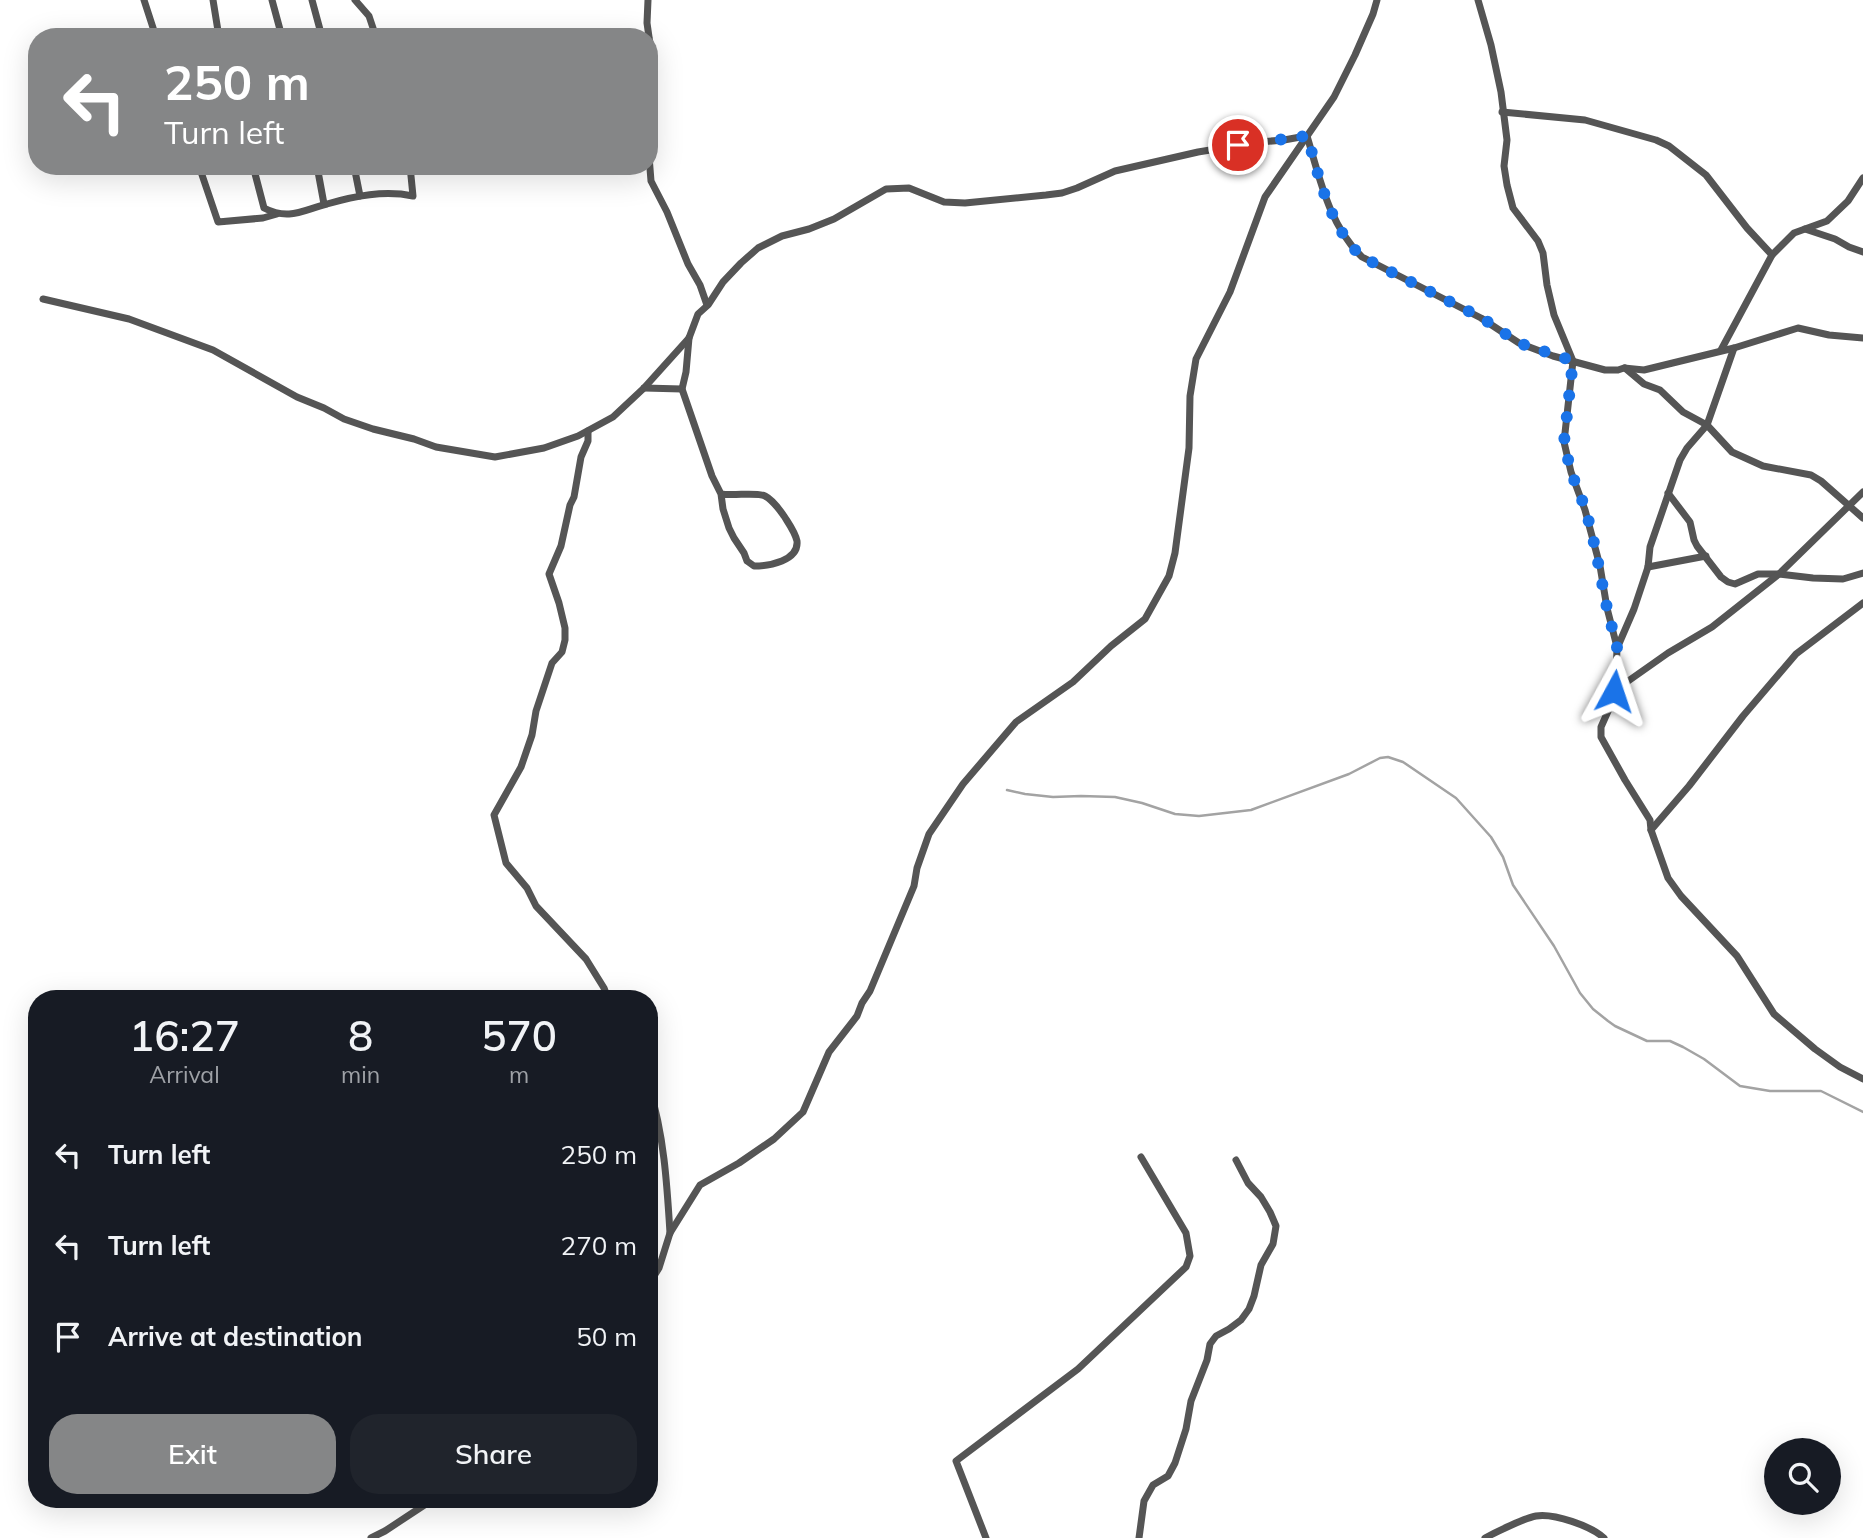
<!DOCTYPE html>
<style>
body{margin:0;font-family:Mulish,sans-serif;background:#20242c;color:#f1f3f6;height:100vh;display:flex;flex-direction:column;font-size:26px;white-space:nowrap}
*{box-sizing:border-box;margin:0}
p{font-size:23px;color:#9ea1a6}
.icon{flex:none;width:38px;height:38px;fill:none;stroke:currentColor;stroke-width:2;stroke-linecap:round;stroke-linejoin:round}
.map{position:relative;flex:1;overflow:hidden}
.details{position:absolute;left:28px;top:990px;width:630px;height:518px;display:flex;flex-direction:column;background:#171b24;border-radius:28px;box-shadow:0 7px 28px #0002}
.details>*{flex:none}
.hud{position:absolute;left:28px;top:28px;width:630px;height:147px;border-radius:28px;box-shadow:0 7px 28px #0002;background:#858687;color:#fff;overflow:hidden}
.fabs{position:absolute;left:1764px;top:1438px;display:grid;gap:14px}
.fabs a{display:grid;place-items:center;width:77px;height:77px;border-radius:50%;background:#171b24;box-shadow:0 7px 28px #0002;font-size:35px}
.pin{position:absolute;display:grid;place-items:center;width:60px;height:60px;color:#fff;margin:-30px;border:4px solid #fff;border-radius:50%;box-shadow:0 2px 7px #0007}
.me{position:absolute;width:77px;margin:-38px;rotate:5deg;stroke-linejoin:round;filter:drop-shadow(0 0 5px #0008)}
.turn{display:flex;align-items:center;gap:24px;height:147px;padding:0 21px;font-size:32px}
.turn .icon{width:91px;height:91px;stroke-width:2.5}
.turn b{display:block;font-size:49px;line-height:60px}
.eta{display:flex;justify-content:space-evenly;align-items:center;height:119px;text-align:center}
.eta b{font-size:42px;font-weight:600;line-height:49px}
.primary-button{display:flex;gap:14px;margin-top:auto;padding:14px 21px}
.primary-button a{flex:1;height:80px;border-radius:28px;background:#858687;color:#fff;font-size:28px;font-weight:600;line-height:80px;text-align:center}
.primary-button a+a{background:#20242c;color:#f1f3f6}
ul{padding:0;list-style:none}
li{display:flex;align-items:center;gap:21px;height:91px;padding:0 21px}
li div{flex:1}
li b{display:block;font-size:26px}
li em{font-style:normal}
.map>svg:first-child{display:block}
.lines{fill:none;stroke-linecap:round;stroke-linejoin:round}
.stream{stroke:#a3a3a3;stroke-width:2.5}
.street{stroke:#555;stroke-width:7}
.route{stroke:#1a73e8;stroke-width:12;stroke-dasharray:0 21.6}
</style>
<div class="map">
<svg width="1863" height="1538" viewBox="0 0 1863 1538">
<rect width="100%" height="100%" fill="#fff"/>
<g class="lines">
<polyline class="stream" points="1007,790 1025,794 1053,797 1081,796 1115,797 1142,803 1175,814 1199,816 1251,810 1349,774 1380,758 1388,757 1403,762 1456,798 1491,837 1503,857 1513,885 1554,946 1580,993 1593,1009 1608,1021 1615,1026 1647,1041 1670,1041 1683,1047 1704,1059 1740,1086 1770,1091 1821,1091 1863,1112"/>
<g class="street">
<polyline points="144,0 156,37"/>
<polyline points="213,0 219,37"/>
<polyline points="272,0 282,37"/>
<polyline points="312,0 322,37"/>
<polyline points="355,0 369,16 376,37"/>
<polyline points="648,0 647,23 649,37"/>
<polyline points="1478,0 1491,45 1501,92 1507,140 1504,166 1507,185 1513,208 1538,241 1543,253 1547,285 1554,315 1573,361 1564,442 1571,472 1585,510 1600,566 1607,608 1617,647 1616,682 1613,700 1601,727 1601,737 1625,780 1650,820 1651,830 1668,878 1681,896 1737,956 1774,1014 1815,1049 1840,1067 1863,1079"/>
<polyline points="649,38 652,52 649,74"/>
<polyline points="1502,112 1585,120 1656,140 1669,146 1706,175 1747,228 1772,255"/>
<path d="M1307,136C1320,179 1329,225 1362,257L1481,318L1519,343L1553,356L1605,370H1618L1624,368L1644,370L1734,348"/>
<polyline points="649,156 651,181 667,212 688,264 700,285 707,305"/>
<polyline points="199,166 218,222 263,218 277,214"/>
<path d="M253,166L264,208C289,221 303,210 327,204C355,196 384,190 413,196L410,166"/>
<polyline points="317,166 324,204"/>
<polyline points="354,166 360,196"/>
<polyline points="1805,229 1835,239 1849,247 1863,252"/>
<polyline points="43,299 129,319 213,350 297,397 324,408 344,419 373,429 414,439 436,447 495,457 544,448 578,436 613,417 644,388 689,338 698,314 708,305 723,282 741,263 758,248 782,236 809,229 834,219 886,189 909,188 944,202 965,203 1046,195 1062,193 1077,188 1115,171 1198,152 1259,142 1284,140 1306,136"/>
<path d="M689,338L686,372L682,389L712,476L721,494L723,509L729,528L734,538L744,553L747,561L754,566C769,566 799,561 797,541C795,532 789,524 784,516C779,509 773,500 765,496C758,492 733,496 721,494"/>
<polyline points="1721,350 1772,255 1794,233 1827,221 1848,201 1863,178"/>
<polyline points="1625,368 1644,384 1660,390 1683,412 1707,425 1732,452 1763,466 1811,475 1821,481 1863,518"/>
<polyline points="644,388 682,389"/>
<polyline points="588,431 588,441 581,457 574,497 570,505 561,546 549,574 559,603 565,628 565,640 562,652 552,663 536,711 532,735 521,767 494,815 506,863 527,888 536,906 586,959 604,988 608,999"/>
<polyline points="1668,493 1690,522 1694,540 1697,546 1721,577 1728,582 1735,584 1758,574 1779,574 1813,578 1843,579 1863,573"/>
<polyline points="1648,567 1706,556"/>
<polyline points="1618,646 1634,609 1648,567 1650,547 1680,460 1687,448 1707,425 1734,348 1798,328 1829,335 1863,338"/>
<polyline points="1614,691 1668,653 1712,627 1779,574 1863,492"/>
<polyline points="1651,830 1689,786 1743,716 1796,654 1863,603"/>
<path d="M649,1087C664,1134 667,1184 670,1233"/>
<polyline points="649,1284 659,1268 670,1233 700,1185 739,1163 774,1139 803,1112 829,1052 857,1016 862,1003 870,991 914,886 917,868 929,834 963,784 1016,722 1073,682 1111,646 1145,619 1169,576 1175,553 1189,448 1190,396 1196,359 1230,292 1265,197 1334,97 1355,55 1373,14 1377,0"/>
<polyline points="371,1538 385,1531 432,1500"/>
<polyline points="986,1538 956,1461 1078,1369 1186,1267 1190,1256 1186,1233 1141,1157"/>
<polyline points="1139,1538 1144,1501 1153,1485 1168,1476 1175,1463 1186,1429 1191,1401 1207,1360 1210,1344 1216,1336 1229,1329 1241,1320 1249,1309 1254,1296 1261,1265 1273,1244 1276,1226 1270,1212 1261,1197 1248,1183 1236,1160"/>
<path d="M1485,1538C1496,1532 1525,1518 1536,1516C1554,1513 1591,1526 1604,1538"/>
</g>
</g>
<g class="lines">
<path class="route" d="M1238,145L1307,136C1320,179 1329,226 1362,257L1482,318L1519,343L1573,361L1564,442L1571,472L1586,510L1595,547L1607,608L1617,647L1614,691"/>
</g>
</svg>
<div class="fabs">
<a><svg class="icon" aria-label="search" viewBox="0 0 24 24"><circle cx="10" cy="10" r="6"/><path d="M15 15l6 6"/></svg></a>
</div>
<div class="pin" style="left:1238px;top:145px;background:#d93025"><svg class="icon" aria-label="arrive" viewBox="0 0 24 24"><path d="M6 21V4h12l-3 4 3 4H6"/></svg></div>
<svg class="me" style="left:1614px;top:691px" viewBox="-20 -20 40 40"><path d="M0-17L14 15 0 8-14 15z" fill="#1a73e8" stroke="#fff" stroke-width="4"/></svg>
<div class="hud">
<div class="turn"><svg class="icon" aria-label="left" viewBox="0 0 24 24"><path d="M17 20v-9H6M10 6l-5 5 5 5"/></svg><div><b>250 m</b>Turn left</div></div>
</div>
<section class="details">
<div class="eta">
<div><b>16:27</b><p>Arrival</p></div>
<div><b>8</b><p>min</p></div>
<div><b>570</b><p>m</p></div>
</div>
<ul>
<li><svg class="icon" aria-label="left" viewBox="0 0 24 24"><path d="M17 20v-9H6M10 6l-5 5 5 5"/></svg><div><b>Turn left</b></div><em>250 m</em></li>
<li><svg class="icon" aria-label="left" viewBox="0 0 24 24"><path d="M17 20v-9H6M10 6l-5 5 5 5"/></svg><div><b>Turn left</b></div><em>270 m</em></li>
<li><svg class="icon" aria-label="arrive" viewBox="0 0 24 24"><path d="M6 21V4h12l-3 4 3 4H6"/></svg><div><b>Arrive at destination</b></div><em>50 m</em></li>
</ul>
<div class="primary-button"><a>Exit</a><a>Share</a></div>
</section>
</div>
